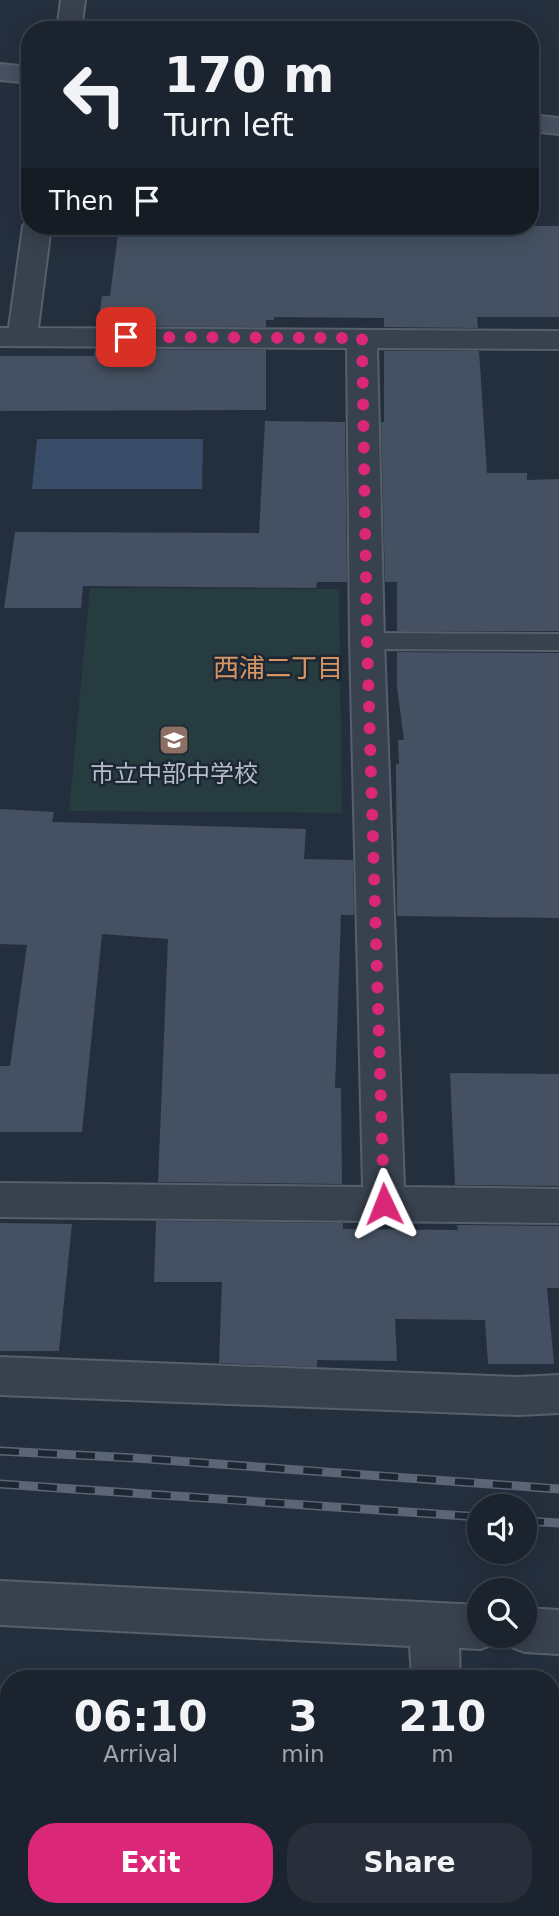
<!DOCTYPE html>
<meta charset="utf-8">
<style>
body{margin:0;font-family:"DejaVu Sans","Noto Sans JP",sans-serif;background:#282f3a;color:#f1f3f6;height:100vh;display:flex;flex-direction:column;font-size:26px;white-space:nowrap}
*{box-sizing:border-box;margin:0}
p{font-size:23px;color:#a0a4aa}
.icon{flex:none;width:38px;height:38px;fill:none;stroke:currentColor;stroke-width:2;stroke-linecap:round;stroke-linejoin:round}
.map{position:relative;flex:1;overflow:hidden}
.sheet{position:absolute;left:0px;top:1670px;width:560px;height:247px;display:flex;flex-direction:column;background:#1b232e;border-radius:28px 28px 0 0;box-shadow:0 4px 18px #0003,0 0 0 2px #39404a}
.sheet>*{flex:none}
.banner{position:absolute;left:21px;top:21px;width:518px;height:214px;border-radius:28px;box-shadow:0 4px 18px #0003,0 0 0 2px #39404a;background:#1b232e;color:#f1f3f6;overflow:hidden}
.controls{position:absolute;left:467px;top:1494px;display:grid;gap:14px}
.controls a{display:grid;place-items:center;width:70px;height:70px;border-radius:50%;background:#1b232e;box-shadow:0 4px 18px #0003,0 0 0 2px #39404a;font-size:35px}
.pin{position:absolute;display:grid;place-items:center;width:60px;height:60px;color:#fff;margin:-30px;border-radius:14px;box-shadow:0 4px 10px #0006}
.me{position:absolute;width:77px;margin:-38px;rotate:358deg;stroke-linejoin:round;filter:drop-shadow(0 0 5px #0008)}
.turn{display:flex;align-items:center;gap:24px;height:147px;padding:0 28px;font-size:32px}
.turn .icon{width:91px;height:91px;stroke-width:2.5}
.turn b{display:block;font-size:49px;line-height:60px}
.then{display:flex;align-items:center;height:66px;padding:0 28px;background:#0003;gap:14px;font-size:26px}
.eta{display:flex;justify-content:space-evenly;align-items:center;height:119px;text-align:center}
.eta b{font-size:42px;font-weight:800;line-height:49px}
.cta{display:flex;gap:14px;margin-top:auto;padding:14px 28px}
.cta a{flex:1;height:80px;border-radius:28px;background:#db2777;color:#fff;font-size:28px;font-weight:800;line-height:80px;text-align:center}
.cta a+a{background:#282f3a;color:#f1f3f6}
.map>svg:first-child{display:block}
.green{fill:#263c3f}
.water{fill:#394c67}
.building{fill:#455162}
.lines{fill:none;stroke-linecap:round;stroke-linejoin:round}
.lane-casing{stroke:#565f6c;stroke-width:4}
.street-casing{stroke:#565f6c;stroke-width:4}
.secondary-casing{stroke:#565f6c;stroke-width:4}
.lane{fill:#38414e;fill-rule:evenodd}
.street{fill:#38414e;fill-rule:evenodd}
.secondary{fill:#465061;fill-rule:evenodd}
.rail-casing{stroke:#5a6575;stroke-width:9}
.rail{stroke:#1d2633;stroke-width:6;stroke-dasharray:19;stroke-linecap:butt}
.route{stroke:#db2777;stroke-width:12;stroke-dasharray:0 21.6}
.labels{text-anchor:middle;stroke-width:5;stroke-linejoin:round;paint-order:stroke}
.poi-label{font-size:24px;fill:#b4bcc9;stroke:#1d2633}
.neighbourhood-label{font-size:26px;fill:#d59563;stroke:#1d2633}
</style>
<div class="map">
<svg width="559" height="1916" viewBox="0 0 559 1916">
<rect width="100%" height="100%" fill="#242f3e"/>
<polygon class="green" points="90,588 339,589 342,813 69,811"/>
<polygon class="water" points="37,439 203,439 202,489 32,489"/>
<g class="building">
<polygon points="119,226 559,226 559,317 477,317 478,328 384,327 384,318 274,317 274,320 266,320 266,327 98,326 102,296 110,296"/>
<polygon points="95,349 266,350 266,410 0,411 0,356 94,356"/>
<polygon points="384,351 479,351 487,473 527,473 527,480 559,479 559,631 397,631 397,582 385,582 381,422 384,422"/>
<polygon points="265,421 345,422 347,582 317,582 316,588 83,586 81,608 4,608 15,532 259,533"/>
<polygon points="397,652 559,653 559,918 397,916 396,764 399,764 398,740 404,740 397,687"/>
<polygon points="0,809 54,812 52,822 306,829 304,859 353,860 354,915 341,915 335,1088 341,1088 342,1184 158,1182 168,939 102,934 82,1132 0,1132 0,1066 10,1066 27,945 0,944"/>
<polygon points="450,1073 559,1074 559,1186 455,1185"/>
<polygon points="156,1221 343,1223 343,1229 458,1230 457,1225 559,1226 559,1288 547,1288 554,1364 488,1364 485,1320 395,1319 397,1361 317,1360 317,1367 219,1363 222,1282 154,1282"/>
<polygon points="0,1223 72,1224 59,1351 0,1351"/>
</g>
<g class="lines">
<g class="lane-casing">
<polygon id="lane" points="367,633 559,634 559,650 367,649 358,647 355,641 358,635"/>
</g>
<g class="street-casing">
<g id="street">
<polygon points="61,0 85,0 81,30 57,30"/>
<polygon points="30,219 30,226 51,226 38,328 559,331 559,349 377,348 384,641 404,1187 559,1189 559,1223 0,1217 0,1183 363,1187 350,641 347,348 0,346 0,328 9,328 23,226"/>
<polygon points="0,1357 518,1377 559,1375 559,1413 518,1415 0,1395"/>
<polygon points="0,1581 480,1605 480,1636 500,1636 497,1643 480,1649 459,1648 460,1678 412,1678 410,1646 0,1625"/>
<polygon points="525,1608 559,1610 559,1654 525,1652 508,1646 504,1636 525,1636"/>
<rect x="418" y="1908" width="52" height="8"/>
</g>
</g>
<g class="secondary-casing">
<g id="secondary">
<polygon points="0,64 30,67 30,83 0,80"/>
<polygon points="530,115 559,118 559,134 530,131"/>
</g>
</g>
<use href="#lane" class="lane"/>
<use href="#street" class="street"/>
<use href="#secondary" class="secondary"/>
<g class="rail-casing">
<g id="rail">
<polyline points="0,1451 135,1458 559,1489"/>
<polyline points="0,1484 480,1517"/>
<polyline points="525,1521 559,1523"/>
</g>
</g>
<use href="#rail" class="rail"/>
</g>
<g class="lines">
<polyline class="route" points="126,337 362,338 367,641 384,1204"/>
</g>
<defs>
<g id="school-square" transform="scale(1.575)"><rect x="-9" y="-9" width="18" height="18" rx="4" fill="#8d6e63" stroke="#1d2633"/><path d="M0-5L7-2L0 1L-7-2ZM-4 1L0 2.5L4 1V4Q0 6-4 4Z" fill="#fff"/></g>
</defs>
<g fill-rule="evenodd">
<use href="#school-square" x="174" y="740"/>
</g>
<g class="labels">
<g class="poi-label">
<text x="174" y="782">市立中部中学校</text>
</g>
<g class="neighbourhood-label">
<text x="278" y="677">西浦二丁目</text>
</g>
</g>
</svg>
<div class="controls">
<a><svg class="icon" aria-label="sound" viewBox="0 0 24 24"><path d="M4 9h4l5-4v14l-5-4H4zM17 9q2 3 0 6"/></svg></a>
<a><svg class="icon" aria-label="search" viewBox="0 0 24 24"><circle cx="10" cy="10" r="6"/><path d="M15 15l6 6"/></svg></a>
</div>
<div class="pin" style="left:126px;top:337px;background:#d93025"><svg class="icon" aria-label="arrive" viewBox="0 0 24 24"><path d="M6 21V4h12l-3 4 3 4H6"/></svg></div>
<svg class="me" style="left:384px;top:1204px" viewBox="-20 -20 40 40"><path d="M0-17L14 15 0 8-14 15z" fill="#db2777" stroke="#fff" stroke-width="4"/></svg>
<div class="banner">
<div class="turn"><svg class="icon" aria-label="left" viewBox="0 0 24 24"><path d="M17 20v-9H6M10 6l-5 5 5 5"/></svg><div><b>170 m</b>Turn left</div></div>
<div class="then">Then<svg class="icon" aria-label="arrive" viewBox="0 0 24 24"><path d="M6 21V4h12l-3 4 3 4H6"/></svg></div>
</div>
<section class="sheet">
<div class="eta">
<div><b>06:10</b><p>Arrival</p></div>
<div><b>3</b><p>min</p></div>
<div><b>210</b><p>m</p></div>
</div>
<div class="cta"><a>Exit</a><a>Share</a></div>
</section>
</div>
